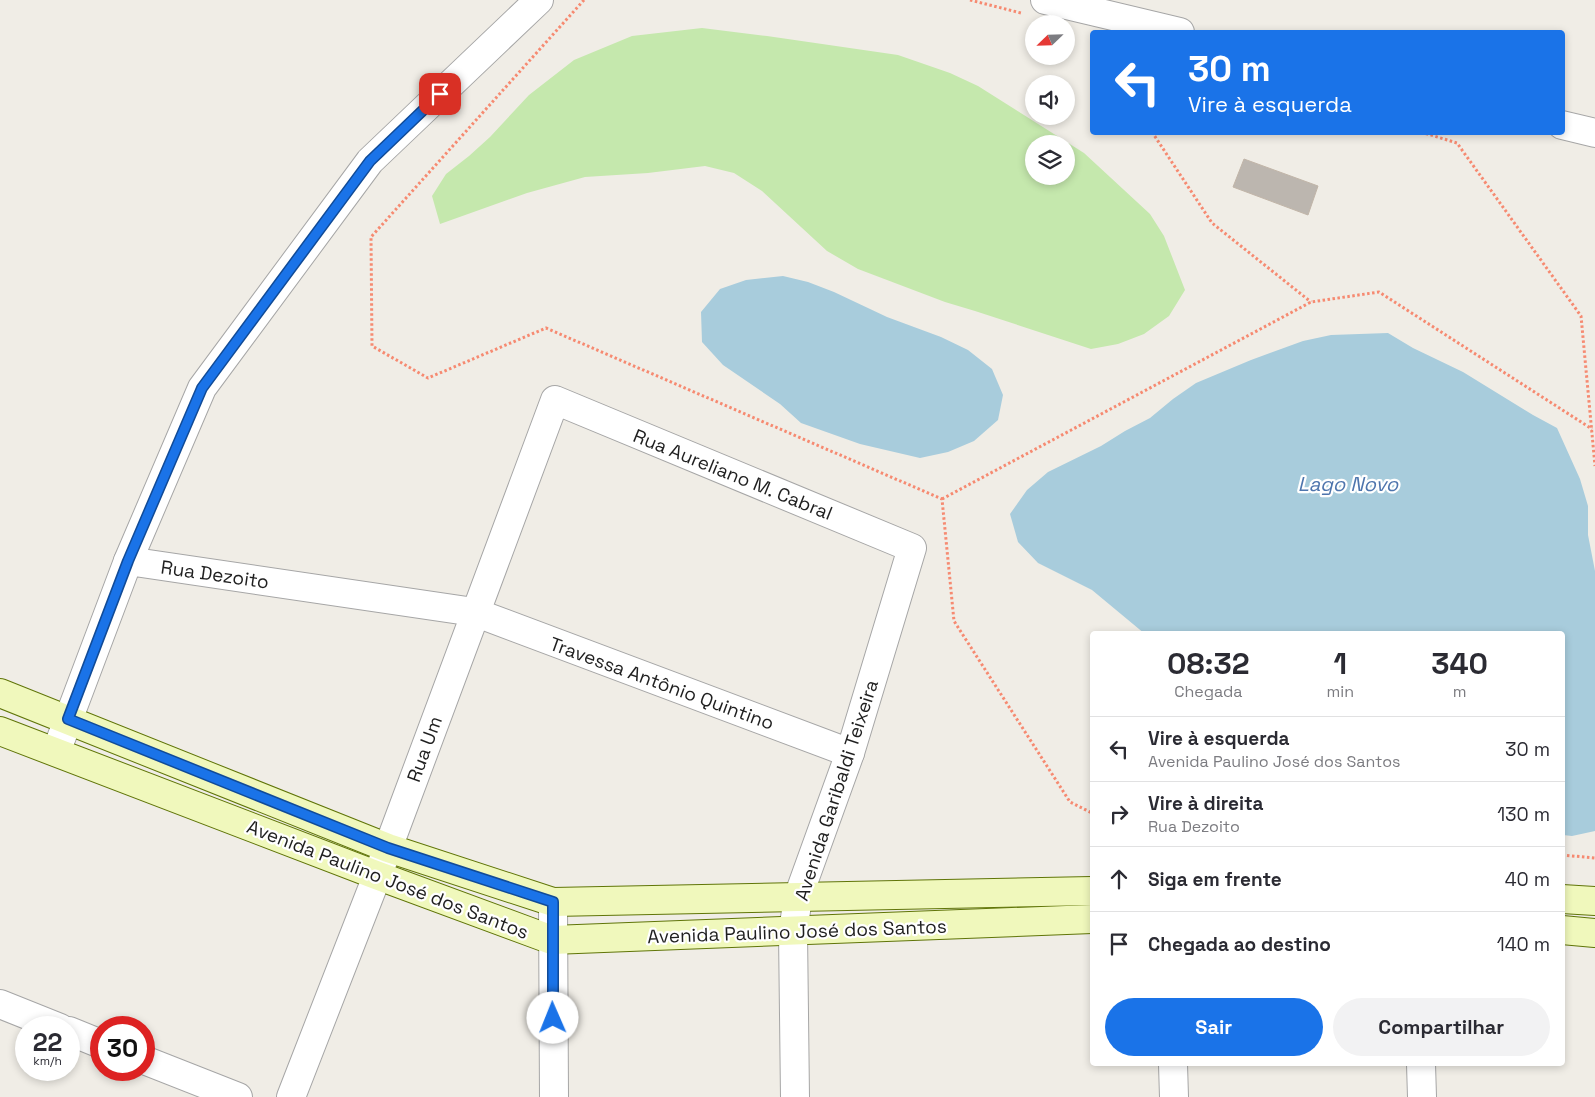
<!DOCTYPE html>
<html lang="pt">
<meta charset="utf-8">
<style>
body{margin:0;font-family:"Space Grotesk",sans-serif;background:#f2f2f3;color:#2b2b33;height:100vh;display:flex;flex-direction:column;font-size:19px;white-space:nowrap}
*{box-sizing:border-box;margin:0}
p{font-size:16px;color:#7c7c81}
.icon{flex:none;width:28px;height:28px;fill:none;stroke:currentColor;stroke-width:2;stroke-linecap:round;stroke-linejoin:round}
.map{position:relative;flex:1;overflow:hidden}
.details{position:absolute;left:1090px;top:631px;width:475px;height:435px;display:flex;flex-direction:column;background:#fff;border-radius:5px;box-shadow:0 2px 8px #0003}
.details>*{flex:none}
.hud{position:absolute;left:1090px;top:30px;width:475px;height:105px;border-radius:5px;box-shadow:0 2px 8px #0003;background:#1a73e8;color:#fff;overflow:hidden}
.needle{width:32px;rotate:247deg}
.buttons{position:absolute;left:1025px;top:15px;display:grid;gap:10px}
.buttons a{display:grid;place-items:center;width:50px;height:50px;border-radius:50%;background:#fff;box-shadow:0 2px 8px #0003;font-size:25px}
.speed{position:absolute;left:15px;top:1016px;display:flex;gap:10px;font-size:25px;font-weight:700;text-align:center}
.speed>*{display:grid;place-content:center;width:65px;height:65px;border-radius:50%;background:#fff;box-shadow:0 2px 8px #0003;line-height:1}
.speed small{font-size:12px;font-weight:400}
.speed .limit{border:8px solid #d22;background:#fff;color:#111}
.pin{position:absolute;display:grid;place-items:center;width:42px;height:42px;color:#fff;margin:-21px;border-radius:10px;box-shadow:0 2px 8px #0006}
.me{position:absolute;width:55px;margin:-28px;rotate:359deg;stroke-linejoin:round;filter:drop-shadow(0 0 4px #0008)}
.turn{display:flex;align-items:center;gap:18px;height:105px;padding:0 15px;font-size:22px}
.turn .icon{width:65px;height:65px;stroke-width:2.5}
.turn b{display:block;font-size:35px;line-height:42px}
.eta{display:flex;justify-content:space-evenly;align-items:center;height:85px;text-align:center}
.eta b{font-size:30px;font-weight:800;line-height:35px}
.action{display:flex;gap:10px;margin-top:auto;padding:10px 15px}
.action a{flex:1;height:58px;border-radius:30px;background:#1a73e8;color:#fff;font-size:20px;font-weight:800;line-height:58px;text-align:center}
.action a+a{background:#f2f2f3;color:#2b2b33}
ul{padding:0;list-style:none}
li{display:flex;align-items:center;gap:15px;height:65px;padding:0 15px;border-top:1px solid #e1e1e2}
li div{flex:1}
li b{display:block;font-size:19px}
li em{font-style:normal}
.map>svg:first-child{display:block}
.grass{fill:#c5e8ad;fill-rule:evenodd}
.water{fill:#a8ccdc}
.building{fill:#bcb6af;stroke:#c1b5a8}
.lines{fill:none;stroke-linecap:round;stroke-linejoin:round}
.minor-casing{stroke:#a6a6a6;stroke-width:30}
.secondary-casing{stroke:#607508;stroke-width:30}
.path{stroke:#f68a71;stroke-width:3;stroke-dasharray:2.5 2.5;stroke-linecap:butt}
.minor{stroke:#fff;stroke-width:28}
.secondary{stroke:#f0f8bc;stroke-width:28}
.route-casing{stroke:#114b97;stroke-width:12}
.route{stroke:#1a73e8;stroke-width:9}
.labels{text-anchor:middle;stroke-width:4.5;stroke-linejoin:round;paint-order:stroke}
.street-label{font-size:19px;fill:#1f1f1f;stroke:#fff}
.water-label{font-size:20px;font-style:italic;fill:#4e75ad;stroke:#fff}
</style>
<div class="map">
<svg width="1595" height="1097" viewBox="0 0 1595 1097">
<rect width="100%" height="100%" fill="#f0ede6"/>
<path class="grass" d="M702,28L767,36L898,55L950,73L978,86L1084,153L1150,214L1164,236L1185,290L1169,316L1144,334L1118,344L1091,349L975,311L945,302L858,269L827,251L762,191L734,173L705,166L648,173L585,177L527,193L440,224L432,196L446,174L469,156L490,137L529,95L574,60L632,36ZM1034,144H1066V176H1034Z"/>
<g class="water">
<polygon points="783,276 808,282 834,292 887,317 941,337 968,350 992,369 1003,395 998,420 974,441 948,452 920,458 860,444 801,423 780,404 723,365 702,342 701,312 720,289 746,280"/>
<polygon points="1388,333 1413,348 1463,372 1533,415 1557,428 1580,479 1588,506 1588,535 1595,571 1595,831 1572,836 1563,835 1562,634 1145,634 1092,590 1038,563 1018,542 1010,514 1027,490 1048,472 1101,446 1125,431 1150,418 1173,399 1196,383 1251,360 1303,341 1331,335"/>
</g>
<polygon class="building" points="1244,159 1318,186 1308,215 1233,187"/>
<g class="lines">
<g class="minor-casing">
<g id="minor">
<polyline points="1045,0 1180,32"/>
<polyline points="1562,125 1595,133"/>
<polyline points="128,561 202,388 370,161 539,0"/>
<polyline points="56,752 128,561 474,612 850,753"/>
<polyline points="553,902 554,1097"/>
<polyline points="0,1004 60,1028"/>
<polyline points="69,1031 101,1044"/>
<polyline points="144,1060 238,1097"/>
<polyline points="1173,1064 1174,1097"/>
<polyline points="1421,1064 1422,1097"/>
<polyline points="291,1097 388,848 555,400 912,548 850,753 798,897 793,932 795,1097"/>
</g>
</g>
<g class="secondary-casing">
<g id="secondary">
<polyline points="0,693 388,848 553,902 1092,891"/>
<polyline points="0,731 376,875 552,940 1092,919"/>
<polyline points="1562,899 1595,901"/>
<polyline points="1562,930 1595,933"/>
</g>
</g>
<g class="path">
<polyline points="584,0 371,237 372,346 428,378 546,328 942,499 954,621 1070,802 1092,813"/>
<polyline points="970,0 1021,13"/>
<polyline points="1152,132 1212,223 1311,302"/>
<polyline points="1421,132 1457,143 1581,316 1595,466"/>
<polyline points="942,499 1311,302 1379,292 1592,429"/>
<polyline points="1562,855 1595,858"/>
</g>
<use href="#minor" class="minor"/>
<use href="#secondary" class="secondary"/>
</g>
<g class="lines">
<g class="route-casing">
<polyline id="route" points="440,94 370,161 202,388 128,561 68,719 388,848 553,902 553,1018"/>
</g>
<use href="#route" class="route"/>
</g>
<g class="labels">
<g class="street-label">
<text transform="translate(733 474) rotate(22)" y="7">Rua Aureliano M. Cabral</text>
<text transform="translate(215 574) rotate(8)" y="7">Rua Dezoito</text>
<text transform="translate(662 683) rotate(20)" y="7">Travessa Antônio Quintino</text>
<text transform="translate(424 749) rotate(-70)" y="7">Rua Um</text>
<text transform="translate(836 790) rotate(-72)" y="7">Avenida Garibaldi Teixeira</text>
<text transform="translate(388 879) rotate(21)" y="7">Avenida Paulino José dos Santos</text>
<text transform="translate(797 931) rotate(-2)" y="7">Avenida Paulino José dos Santos</text>
</g>
<g class="water-label">
<text x="1348" y="491">Lago Novo</text>
</g>
</g>
</svg>
<div class="buttons">
<a><svg class="needle" viewBox="-14 -14 28 28"><path d="M0-13l5 13h-10z" fill="#e53935"/><path d="M0 13l5-13h-10z" fill="#7c7c81"/></svg></a>
<a><svg class="icon" aria-label="sound" viewBox="0 0 24 24"><path d="M4 9h4l5-4v14l-5-4H4zM17 9q2 3 0 6"/></svg></a>
<a><svg class="icon" aria-label="layers" viewBox="0 0 24 24"><path d="M12 4l9 5-9 5-9-5zM3 14l9 5 9-5"/></svg></a>
</div>
<div class="speed"><div>22<small>km/h</small></div><div class="limit">30</div></div>
<div class="pin" style="left:440px;top:94px;background:#d93025"><svg class="icon" aria-label="arrive" viewBox="0 0 24 24"><path d="M6 21V4h12l-3 4 3 4H6"/></svg></div>
<svg class="me" style="left:553px;top:1018px" viewBox="-20 -20 40 40"><circle r="19" fill="#fff"/><path d="M0-13L10 11 0 6-10 11z" fill="#1a73e8"/></svg>
<div class="hud">
<div class="turn"><svg class="icon" aria-label="left" viewBox="0 0 24 24"><path d="M17 20v-9H6M10 6l-5 5 5 5"/></svg><div><b>30 m</b>Vire à esquerda</div></div>
</div>
<section class="details">
<div class="eta">
<div><b>08:32</b><p>Chegada</p></div>
<div><b>1</b><p>min</p></div>
<div><b>340</b><p>m</p></div>
</div>
<ul>
<li><svg class="icon" aria-label="left" viewBox="0 0 24 24"><path d="M17 20v-9H6M10 6l-5 5 5 5"/></svg><div><b>Vire à esquerda</b><p>Avenida Paulino José dos Santos</p></div><em>30 m</em></li>
<li><svg class="icon" aria-label="right" viewBox="0 0 24 24"><path d="M7 20v-9h11M14 6l5 5-5 5"/></svg><div><b>Vire à direita</b><p>Rua Dezoito</p></div><em>130 m</em></li>
<li><svg class="icon" aria-label="ahead" viewBox="0 0 24 24"><path d="M12 20V5M6 11l6-6 6 6"/></svg><div><b>Siga em frente</b></div><em>40 m</em></li>
<li><svg class="icon" aria-label="arrive" viewBox="0 0 24 24"><path d="M6 21V4h12l-3 4 3 4H6"/></svg><div><b>Chegada ao destino</b></div><em>140 m</em></li>
</ul>
<div class="action"><a>Sair</a><a>Compartilhar</a></div>
</section>
</div>
